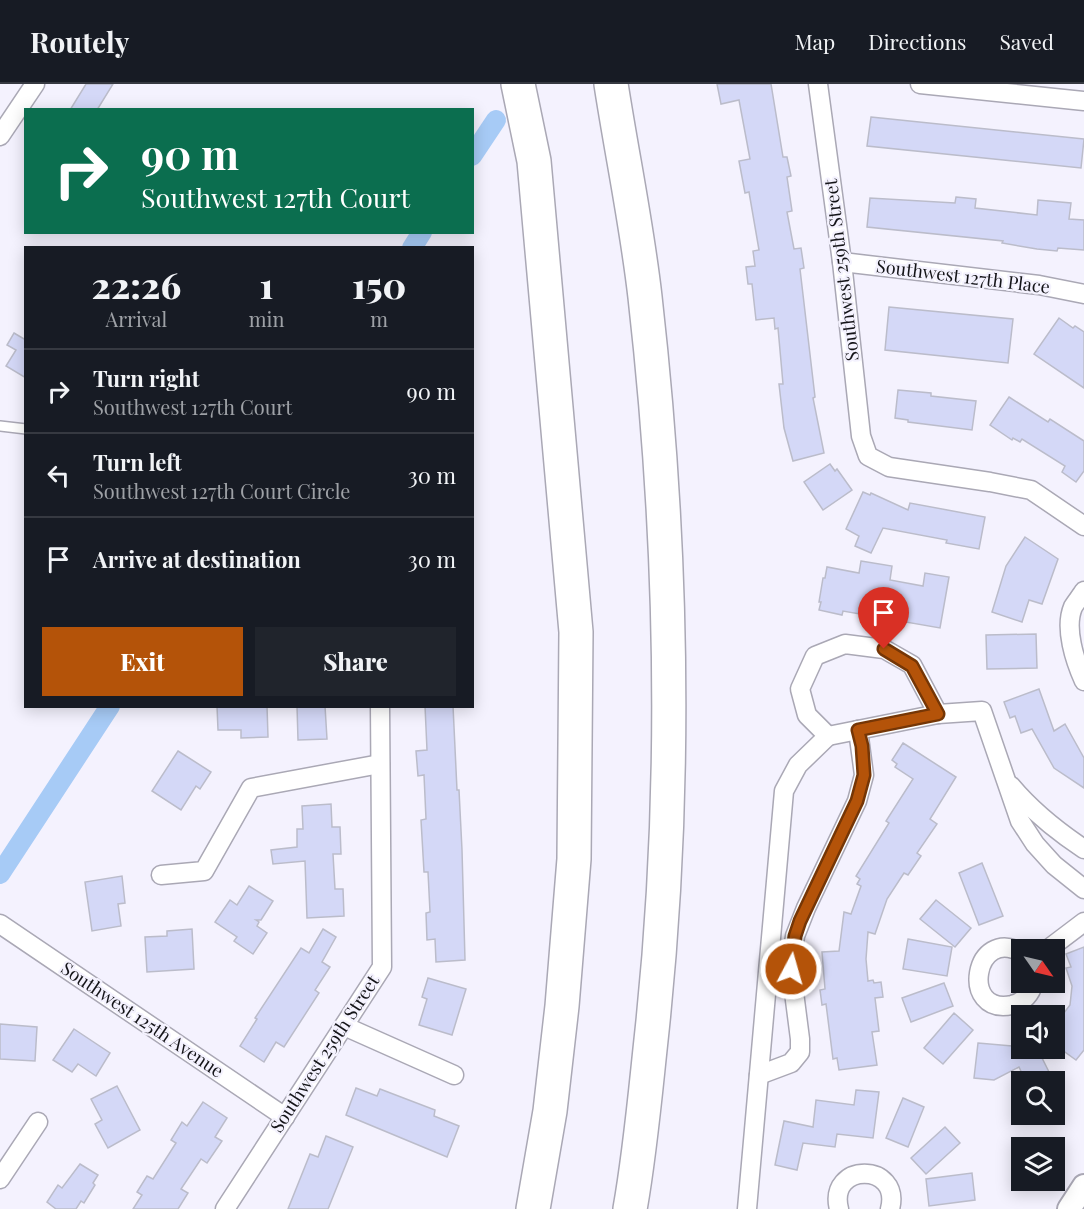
<!DOCTYPE html>
<style>
body{margin:0;font-family:"Playfair Display",serif;background:#20242c;color:#f1f3f6;height:100vh;display:flex;flex-direction:column;font-size:22px;white-space:nowrap}
*{box-sizing:border-box;margin:0}
p{font-size:20px;color:#9ea1a6}
.icon{flex:none;width:33px;height:33px;fill:none;stroke:currentColor;stroke-width:2;stroke-linecap:round;stroke-linejoin:round}
.map{position:relative;flex:1;overflow:hidden}
.sheet{position:absolute;left:24px;top:162px;width:450px;height:462px;display:flex;flex-direction:column;background:#171b24;border-radius:0px;box-shadow:0 3px 15px #0003}
.sheet>*{flex:none}
.guide{position:absolute;left:24px;top:24px;width:450px;height:126px;border-radius:0px;box-shadow:0 3px 15px #0003;background:#0b6e4f;color:#fff;overflow:hidden}
.needle{width:39px;rotate:124deg}
.fabs{position:absolute;left:1011px;top:855px;display:grid;gap:12px}
.fabs a{display:grid;place-items:center;width:54px;height:54px;border-radius:0px;background:#171b24;box-shadow:0 3px 15px #0003;font-size:30px}
.pin{position:absolute;display:grid;place-items:center;width:51px;height:51px;color:#fff;margin:-62px -26px;border-radius:50% 50% 50% 0;rotate:-45deg;box-shadow:0 0 6px #0007}
.pin .icon{rotate:45deg}
.me{position:absolute;width:66px;margin:-33px;rotate:6deg;stroke-linejoin:round;filter:drop-shadow(0 0 4px #0008)}
.turn{display:flex;align-items:center;gap:21px;height:126px;padding:0 18px;font-size:27px}
.turn .icon{width:78px;height:78px;stroke-width:2.5}
.turn b{display:block;font-size:42px;line-height:51px}
.eta{display:flex;justify-content:space-evenly;align-items:center;height:102px;text-align:center}
.eta b{font-size:36px;font-weight:800;line-height:42px}
.button{display:flex;gap:12px;margin-top:auto;padding:12px 18px}
.button a{flex:1;height:69px;border-radius:0px;background:#b45309;color:#fff;font-size:24px;font-weight:800;line-height:69px;text-align:center}
.button a+a{background:#20242c;color:#f1f3f6}
ul{padding:0;list-style:none}
li{display:flex;align-items:center;gap:18px;height:84px;padding:0 18px;border-top:2px solid #363941}
li div{flex:1}
li b{display:block;font-size:22px}
li em{font-style:normal}
header{display:flex;align-items:center;gap:36px;box-sizing:border-box;height:84px;padding:0 30px;background:#171b24;border-bottom:2px solid #363941}
header strong{font-size:28px}
nav{display:flex;gap:33px;margin-inline-start:auto;font-size:21px}
.map>svg:first-child{display:block}
.lines{fill:none;stroke-linecap:round;stroke-linejoin:round}
.canal{stroke:#a7cbf6;stroke-width:20}
.building{fill:#d4d8f7;stroke:#bbbcca;stroke-width:1.5}
.service-casing{stroke:#aaa8b5;stroke-width:12}
.minor-casing{stroke:#aaa8b5;stroke-width:21}
.tertiary-casing{stroke:#aaa8b5;stroke-width:26}
.motorway-casing{stroke:#aaa8b5;stroke-width:36}
.service{stroke:#fff;stroke-width:9}
.minor{stroke:#fff;stroke-width:18}
.tertiary{stroke:#fff;stroke-width:22}
.motorway{stroke:#fff;stroke-width:33}
.route-casing{stroke:#753606;stroke-width:15}
.route{stroke:#b45309;stroke-width:10}
.labels{text-anchor:middle;stroke-width:4.5;stroke-linejoin:round;paint-order:stroke}
.street-label{font-size:18px;fill:#141418;stroke:#f4f2fe}
</style>
<header>
<strong>Routely</strong>
<nav><a>Map</a><a>Directions</a><a>Saved</a></nav>
</header>
<div class="map">
<svg width="1084" height="1125" viewBox="0 0 1084 1125">
<rect width="100%" height="100%" fill="#f4f2fe"/>
<g class="lines">
<g class="canal">
<polyline points="472,72 496,36"/>
<polyline points="412,164 422,148"/>
<polyline points="0,790 110,622"/>
</g>
</g>
<g class="building">
<polygon points="86,0 113,0 97,26 70,26"/>
<polygon points="717,0 771,0 783,73 787,73 791,92 787,93 792,127 787,128 794,165 801,164 804,184 800,185 815,313 813,314 824,369 793,377 784,344 779,300 783,300 778,244 775,245 774,234 756,236 752,200 748,200 746,183 755,182 753,167 759,166 749,108 745,109 739,77 750,75 739,16 721,20"/>
<polygon points="871,33 1084,55 1081,84 867,62"/>
<polygon points="956,113 976,115 975,124 1037,131 1038,116 1071,119 1069,135 1084,136 1084,166 1058,164 1057,167 1037,165 1002,159 1003,157 867,143 870,114 955,119"/>
<polygon points="889,223 1013,235 1008,279 885,266"/>
<polygon points="1059,234 1073,244 1075,242 1084,248 1084,304 1034,270"/>
<polygon points="14,249 24,255 26,252 26,294 6,282 16,266 7,261"/>
<polygon points="898,306 931,309 931,312 976,317 972,346 908,338 908,336 895,334"/>
<polygon points="1009,313 1048,338 1050,335 1084,357 1084,387 1076,398 1062,388 1065,382 1022,355 1020,358 1013,354 1012,356 990,341"/>
<polygon points="830,380 835,387 837,385 852,406 823,426 804,398"/>
<polygon points="863,408 870,411 871,409 908,426 910,419 985,433 979,465 946,459 947,456 883,444 871,469 855,462 859,452 846,445"/>
<polygon points="1025,453 1058,475 1042,520 1029,516 1022,538 992,528 1006,482"/>
<polygon points="861,477 892,482 890,496 923,502 925,489 949,493 940,544 843,527 842,531 819,526 821,518 819,518 823,494 825,494 827,483 859,489"/>
<polygon points="1036,550 1037,584 987,585 986,551"/>
<polygon points="1039,605 1054,647 1065,640 1084,674 1084,704 1054,684 1032,645 1021,649 1015,632 1010,634 1004,618"/>
<polygon points="217,622 267,622 268,653 241,654 241,646 218,646"/>
<polygon points="297,622 325,622 327,655 298,656"/>
<polygon points="425,622 453,622 457,706 459,706 462,766 465,876 436,878 435,855 427,856 426,829 430,828 428,788 424,788 421,736 426,735 424,691 418,692 416,667 427,666"/>
<polygon points="903,659 956,693 930,735 937,740 917,769 921,772 908,791 904,789 887,815 875,850 868,848 866,875 868,897 873,896 874,899 881,898 883,913 875,914 879,947 872,948 877,981 839,986 837,974 833,975 826,920 822,921 820,906 825,905 822,868 839,867 844,828 851,830 861,802 857,800 860,795 856,792 889,739 886,737 913,695 895,683 897,680 892,676"/>
<polygon points="178,667 211,688 200,705 196,702 181,726 152,707"/>
<polygon points="331,720 332,743 340,743 341,770 333,770 335,805 343,805 344,832 307,834 305,777 273,780 271,766 297,763 297,745 303,745 302,722"/>
<polygon points="982,779 1003,832 979,841 959,789"/>
<polygon points="122,792 125,819 118,820 121,842 92,847 85,798"/>
<polygon points="249,802 273,817 261,836 256,836 259,838 257,842 267,849 253,870 234,857 237,853 215,838 230,816 237,821"/>
<polygon points="936,816 971,844 955,863 920,835"/>
<polygon points="192,845 194,885 147,888 145,853 167,852 167,847"/>
<polygon points="323,845 336,853 322,878 330,883 315,906 319,909 284,963 276,958 264,978 240,962 257,935 255,934 301,864 309,869"/>
<polygon points="908,855 952,863 947,892 903,885"/>
<polygon points="1084,863 1084,966 1076,976 1054,960 1054,942 1070,921 1072,902 1066,884 1071,883 1066,870"/>
<polygon points="428,894 466,905 452,951 419,941 427,915 422,913"/>
<polygon points="944,899 953,922 911,938 902,914"/>
<polygon points="954,929 973,946 943,980 924,964"/>
<polygon points="0,940 37,943 35,977 0,975"/>
<polygon points="74,945 110,969 96,992 78,980 72,988 53,976"/>
<polygon points="978,959 1037,964 1050,990 1035,998 1026,998 1019,983 994,996 974,994"/>
<polygon points="117,1002 140,1046 108,1064 95,1040 102,1036 91,1015"/>
<polygon points="356,1004 377,1012 380,1005 435,1026 434,1032 459,1042 447,1073 346,1031"/>
<polygon points="856,1006 879,1008 873,1054 837,1050 835,1063 803,1059 797,1086 775,1081 784,1037 813,1043 816,1016 854,1021"/>
<polygon points="903,1014 924,1023 908,1063 886,1054"/>
<polygon points="203,1018 227,1034 215,1053 222,1057 207,1079 201,1075 181,1105 188,1109 178,1125 133,1125 142,1111 137,1108 147,1092 153,1095 176,1059 171,1056 182,1038 187,1042"/>
<polygon points="945,1043 960,1059 926,1090 911,1074"/>
<polygon points="326,1052 353,1063 328,1125 288,1125 310,1070 318,1073"/>
<polygon points="80,1080 98,1091 93,1099 95,1101 84,1119 81,1117 76,1125 56,1125 47,1118 58,1101 62,1104"/>
<polygon points="972,1089 975,1116 929,1122 926,1095"/>
</g>
<g class="lines">
<g class="service-casing">
<polyline id="service" points="0,342 26,345"/>
</g>
<g class="minor-casing">
<g id="minor">
<polyline points="818,0 842,178 861,352 868,372 889,383 990,398 1031,406 1084,442"/>
<polyline points="920,0 1084,17"/>
<polyline points="0,52 35,0"/>
<polyline points="842,178 1039,201 1084,210"/>
<path d="M1084,507C1081,512 1076,518 1073,523C1064,544 1075,577 1084,597"/>
<polyline points="828,652 938,630 982,627 1020,737 1035,760 1054,781 1084,805"/>
<polyline points="828,652 807,631 800,605 815,572 845,560 884,565 912,581 938,630"/>
<path d="M1011,702C1032,727 1057,747 1084,765"/>
<polyline points="161,791 204,787 251,704 380,680"/>
<polyline points="0,840 285,1033"/>
<polyline points="1047,866 1084,838"/>
<path d="M1022,869C974,841 959,932 1012,921C1024,918 1031,909 1034,898"/>
<polyline points="344,942 454,991"/>
<polyline points="759,991 791,979 800,968 800,955 791,885 795,852 806,824 857,717 864,691 858,646"/>
<polyline points="0,1095 38,1038"/>
<polyline points="225,1125 382,883 380,622"/>
<polyline points="747,1125 784,707 798,681 828,652"/>
<path d="M839,1125C827,1078 902,1078 890,1125"/>
</g>
</g>
<g class="tertiary-casing">
<polyline id="tertiary" points="1069,1125 1084,1102"/>
</g>
<g class="motorway-casing">
<g id="motorway">
<polyline points="518,0 534,77 576,548 574,775 562,922 550,1027 533,1125"/>
<path d="M611,0C622,71 637,142 645,213C673,460 678,709 651,956C645,1012 640,1069 630,1125"/>
</g>
</g>
<use href="#service" class="service"/>
<use href="#minor" class="minor"/>
<use href="#tertiary" class="tertiary"/>
<use href="#motorway" class="motorway"/>
</g>
<g class="lines">
<g class="route-casing">
<polyline id="route" points="791,885 795,852 800,837 857,717 864,691 862,662 858,646 938,630 912,582 884,565"/>
</g>
<use href="#route" class="route"/>
</g>
<g class="labels">
<g class="street-label">
<text transform="translate(842 186) rotate(-97)" y="6">Southwest 259th Street</text>
<text transform="translate(963 193) rotate(7)" y="6">Southwest 127th Place</text>
<text transform="translate(142 936) rotate(34)" y="6">Southwest 125th Avenue</text>
<text transform="translate(325 970) rotate(-57)" y="6">Southwest 259th Street</text>
</g>
</g>
</svg>
<div class="fabs">
<a><svg class="needle" viewBox="-14 -14 28 28"><path d="M0-13l5 13h-10z" fill="#e53935"/><path d="M0 13l5-13h-10z" fill="#9ea1a6"/></svg></a>
<a><svg class="icon" aria-label="sound" viewBox="0 0 24 24"><path d="M4 9h4l5-4v14l-5-4H4zM17 9q2 3 0 6"/></svg></a>
<a><svg class="icon" aria-label="search" viewBox="0 0 24 24"><circle cx="10" cy="10" r="6"/><path d="M15 15l6 6"/></svg></a>
<a><svg class="icon" aria-label="layers" viewBox="0 0 24 24"><path d="M12 4l9 5-9 5-9-5zM3 14l9 5 9-5"/></svg></a>
</div>
<div class="pin" style="left:884px;top:565px;background:#d93025"><svg class="icon" aria-label="arrive" viewBox="0 0 24 24"><path d="M6 21V4h12l-3 4 3 4H6"/></svg></div>
<svg class="me" style="left:791px;top:885px" viewBox="-20 -20 40 40"><circle r="17" fill="#b45309" stroke="#fff" stroke-width="3"/><path d="M0-11L8 9 0 5-8 9z" fill="#fff"/></svg>
<div class="guide">
<div class="turn"><svg class="icon" aria-label="right" viewBox="0 0 24 24"><path d="M7 20v-9h11M14 6l5 5-5 5"/></svg><div><b>90 m</b>Southwest 127th Court</div></div>
</div>
<section class="sheet">
<div class="eta">
<div><b>22:26</b><p>Arrival</p></div>
<div><b>1</b><p>min</p></div>
<div><b>150</b><p>m</p></div>
</div>
<ul>
<li><svg class="icon" aria-label="right" viewBox="0 0 24 24"><path d="M7 20v-9h11M14 6l5 5-5 5"/></svg><div><b>Turn right</b><p>Southwest 127th Court</p></div><em>90 m</em></li>
<li><svg class="icon" aria-label="left" viewBox="0 0 24 24"><path d="M17 20v-9H6M10 6l-5 5 5 5"/></svg><div><b>Turn left</b><p>Southwest 127th Court Circle</p></div><em>30 m</em></li>
<li><svg class="icon" aria-label="arrive" viewBox="0 0 24 24"><path d="M6 21V4h12l-3 4 3 4H6"/></svg><div><b>Arrive at destination</b></div><em>30 m</em></li>
</ul>
<div class="button"><a>Exit</a><a>Share</a></div>
</section>
</div>
